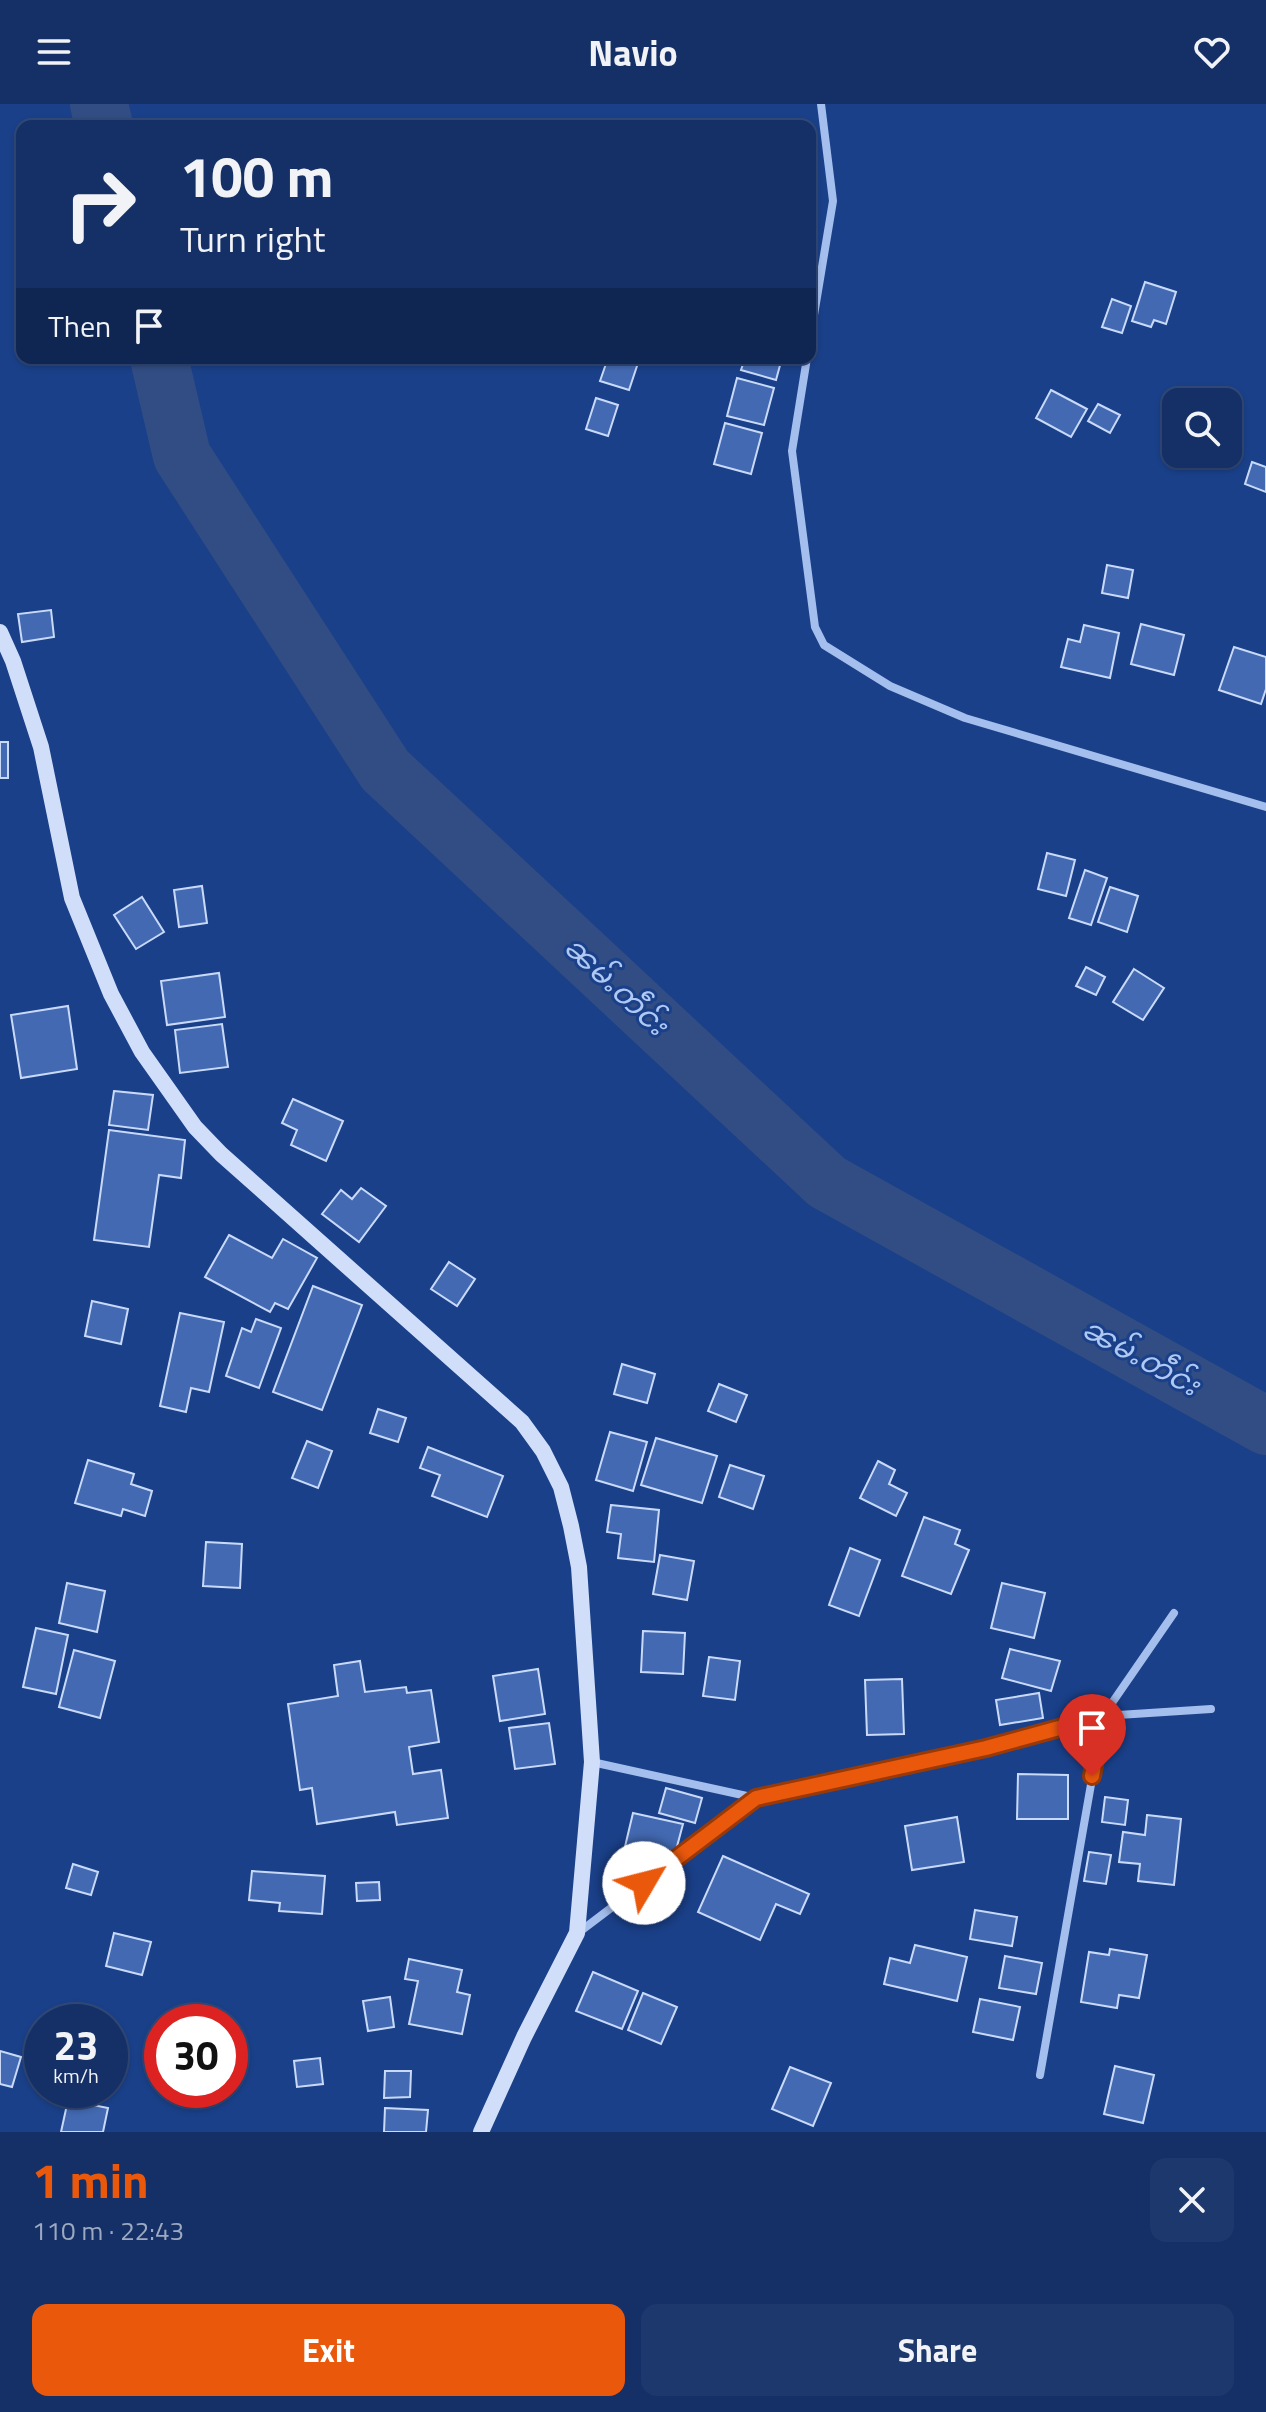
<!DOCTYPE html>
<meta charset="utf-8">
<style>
body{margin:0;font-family:"Titillium Web","Noto Sans Myanmar",sans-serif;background:#1d386d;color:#f1f3f6;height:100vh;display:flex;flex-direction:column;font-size:30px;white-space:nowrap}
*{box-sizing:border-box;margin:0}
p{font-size:26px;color:#9da9c0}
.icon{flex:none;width:44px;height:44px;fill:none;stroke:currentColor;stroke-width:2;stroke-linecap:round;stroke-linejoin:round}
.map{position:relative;height:2028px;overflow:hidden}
.drawer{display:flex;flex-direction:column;background:#143067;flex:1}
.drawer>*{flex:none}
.guide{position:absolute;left:16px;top:16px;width:800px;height:244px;border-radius:16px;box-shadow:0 2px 6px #0004,0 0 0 2px #334b7b;background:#143067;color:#f1f3f6;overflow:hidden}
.tools{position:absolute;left:1162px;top:284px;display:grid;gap:16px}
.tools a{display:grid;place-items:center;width:80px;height:80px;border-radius:16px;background:#143067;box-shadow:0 2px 6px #0004,0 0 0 2px #334b7b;font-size:40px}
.speed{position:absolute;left:24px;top:1900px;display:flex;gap:16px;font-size:40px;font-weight:700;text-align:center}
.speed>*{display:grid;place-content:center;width:104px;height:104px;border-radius:50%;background:#143067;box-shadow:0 2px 6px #0004,0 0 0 2px #334b7b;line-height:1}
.speed small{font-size:20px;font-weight:400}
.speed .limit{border:12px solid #d22;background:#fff;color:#111}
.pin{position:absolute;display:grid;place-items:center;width:68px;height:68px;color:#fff;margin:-82px -34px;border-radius:50% 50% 50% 0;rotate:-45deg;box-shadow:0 0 8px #0007}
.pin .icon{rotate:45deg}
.me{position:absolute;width:88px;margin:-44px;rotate:53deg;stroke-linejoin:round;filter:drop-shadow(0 0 6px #0008)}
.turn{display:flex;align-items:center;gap:28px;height:168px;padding:0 32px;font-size:36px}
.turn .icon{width:104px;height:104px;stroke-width:2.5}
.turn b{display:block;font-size:56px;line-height:68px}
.then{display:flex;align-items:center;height:76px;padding:0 32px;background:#0003;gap:16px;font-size:30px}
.round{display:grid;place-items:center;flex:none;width:84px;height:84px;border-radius:16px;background:#1d386d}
.overview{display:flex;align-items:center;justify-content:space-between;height:136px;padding:0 32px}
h1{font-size:48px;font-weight:700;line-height:60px;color:#ea580c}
.button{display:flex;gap:16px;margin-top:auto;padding:16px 32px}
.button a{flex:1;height:92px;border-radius:16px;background:#ea580c;color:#fff;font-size:32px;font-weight:700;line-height:92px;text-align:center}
.button a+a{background:#1d386d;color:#f1f3f6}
header{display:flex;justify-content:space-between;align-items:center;height:104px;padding:0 32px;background:#143067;font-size:36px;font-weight:700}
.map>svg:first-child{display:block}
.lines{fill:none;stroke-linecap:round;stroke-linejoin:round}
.river{stroke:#314d83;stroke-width:58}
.building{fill:#4369b2;stroke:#c9daf9;stroke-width:2}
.street{stroke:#a4beed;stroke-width:8}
.secondary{stroke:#d0def9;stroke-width:16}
.route-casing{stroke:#983908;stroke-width:20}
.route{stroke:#ea580c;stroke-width:14}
.labels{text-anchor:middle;stroke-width:6;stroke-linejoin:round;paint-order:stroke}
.water-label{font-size:30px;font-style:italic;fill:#afc8f4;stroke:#1a4089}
</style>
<header><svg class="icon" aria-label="menu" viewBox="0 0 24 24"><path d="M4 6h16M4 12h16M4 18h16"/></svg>Navio<svg class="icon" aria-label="heart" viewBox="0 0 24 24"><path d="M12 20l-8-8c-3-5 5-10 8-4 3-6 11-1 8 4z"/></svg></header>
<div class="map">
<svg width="1266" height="2028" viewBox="0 0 1266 2028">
<rect width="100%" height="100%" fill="#1a4089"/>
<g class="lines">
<g class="river">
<polyline points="99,0 104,22"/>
<polyline points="159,254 182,352 385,666 827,1078 1266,1322"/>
</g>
</g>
<g class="building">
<polygon points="1145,178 1176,188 1166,220 1154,216 1151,223 1132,217"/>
<polygon points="1112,195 1131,202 1122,229 1102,223"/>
<polygon points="608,254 639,256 629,286 600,277"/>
<polygon points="745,254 782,254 776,276 741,266"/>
<polygon points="737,274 774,284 764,321 727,312"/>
<polygon points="1051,286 1087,305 1071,333 1036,314"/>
<polygon points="596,294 618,301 608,332 586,325"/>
<polygon points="1098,300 1120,311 1110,329 1088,317"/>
<polygon points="725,319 762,329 751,370 714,360"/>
<polygon points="1252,358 1266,363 1266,388 1245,380"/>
<polygon points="1107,461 1133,466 1128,494 1102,489"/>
<polygon points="51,506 54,533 22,538 18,510"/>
<polygon points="1141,520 1184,531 1174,571 1131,560"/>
<polygon points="1084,521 1119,529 1110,574 1061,563 1068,535 1080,538"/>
<polygon points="1234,543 1266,553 1266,585 1261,600 1219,586"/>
<rect x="0" y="638" width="8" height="36"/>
<polygon points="1047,749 1075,756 1066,792 1038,785"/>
<polygon points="1085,766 1107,774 1091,821 1069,814"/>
<polygon points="202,782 207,819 179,823 174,786"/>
<polygon points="1110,783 1138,792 1127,828 1098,818"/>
<polygon points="142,793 164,828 136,845 114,811"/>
<polygon points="1086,863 1105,873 1096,891 1076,882"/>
<polygon points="1134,865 1164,884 1143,916 1113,898"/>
<polygon points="219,869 225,913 167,921 161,877"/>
<polygon points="68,902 77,965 21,974 11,911"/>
<polygon points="222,920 228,963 180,969 175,926"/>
<polygon points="114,987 153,991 148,1026 109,1021"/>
<polygon points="293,995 343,1017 326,1057 291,1041 297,1026 282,1019"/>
<polygon points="109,1026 185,1036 181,1074 159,1071 149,1143 94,1136"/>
<polygon points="361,1084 386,1102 359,1138 322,1110 341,1086 352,1095"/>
<polygon points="229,1131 272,1154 283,1135 317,1154 288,1205 275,1199 270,1208 205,1173"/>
<polygon points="449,1158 475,1175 457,1202 431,1185"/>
<polygon points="313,1182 362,1201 322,1306 273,1288"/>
<polygon points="92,1197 128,1205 121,1240 85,1232"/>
<polygon points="180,1209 224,1218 209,1288 191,1284 186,1308 160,1302"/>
<polygon points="256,1215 281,1224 259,1284 226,1272 242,1224 251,1228"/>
<polygon points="622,1260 655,1270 647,1299 614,1290"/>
<polygon points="719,1280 747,1291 736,1318 708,1307"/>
<polygon points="378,1305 406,1314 398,1338 370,1329"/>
<polygon points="610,1328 647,1338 633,1387 596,1376"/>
<polygon points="656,1334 717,1352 702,1399 641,1381"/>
<polygon points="307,1337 332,1347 318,1384 292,1374"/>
<polygon points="428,1343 503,1372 487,1413 432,1392 440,1371 420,1364"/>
<polygon points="88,1356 134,1370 131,1380 152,1387 145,1412 123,1405 121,1412 75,1399"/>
<polygon points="878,1357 895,1366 889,1380 907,1389 896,1412 860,1394"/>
<polygon points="730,1361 764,1372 753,1405 719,1393"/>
<polygon points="611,1401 659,1406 654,1458 618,1454 621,1430 607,1428"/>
<polygon points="924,1413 960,1426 955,1440 969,1446 951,1490 902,1472"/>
<polygon points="206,1438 242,1440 240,1484 203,1482"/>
<polygon points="850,1444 880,1456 859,1512 829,1501"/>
<polygon points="660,1451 694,1457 687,1496 653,1490"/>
<polygon points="67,1479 105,1487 97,1528 59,1519"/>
<polygon points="1002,1479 1045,1489 1034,1534 991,1524"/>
<polygon points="36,1524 68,1531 56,1590 23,1583"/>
<polygon points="643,1527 685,1529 683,1570 641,1568"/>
<polygon points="1010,1545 1060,1557 1051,1587 1002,1574"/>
<polygon points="74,1546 115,1557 100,1614 59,1603"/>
<polygon points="709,1553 740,1557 735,1596 703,1592"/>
<polygon points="360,1557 365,1588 406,1583 407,1589 431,1586 439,1638 409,1643 413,1670 441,1666 448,1714 397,1721 395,1708 317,1720 312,1684 300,1686 288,1600 338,1592 334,1561"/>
<polygon points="538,1565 545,1610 500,1617 493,1572"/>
<polygon points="902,1575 904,1630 867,1631 865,1576"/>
<polygon points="1039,1589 1043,1614 1000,1621 996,1596"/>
<polygon points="549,1619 555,1660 515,1665 509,1624"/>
<polygon points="1018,1670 1068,1671 1068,1715 1017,1715"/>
<polygon points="666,1684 702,1694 695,1719 659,1709"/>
<polygon points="1105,1693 1128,1696 1125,1721 1102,1718"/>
<polygon points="633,1709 683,1720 675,1750 650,1744 647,1756 623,1751"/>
<polygon points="1147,1711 1181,1715 1174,1781 1138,1777 1140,1760 1119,1758 1123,1728 1145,1731"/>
<polygon points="957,1713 964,1758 912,1766 905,1722"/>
<polygon points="1089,1748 1111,1751 1106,1780 1084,1777"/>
<polygon points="723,1752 809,1790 800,1810 776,1800 760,1836 698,1808"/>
<polygon points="73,1760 98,1768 91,1791 66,1784"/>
<polygon points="252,1767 325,1772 322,1810 279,1807 280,1799 249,1796"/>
<polygon points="379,1778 380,1796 357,1797 356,1779"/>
<polygon points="975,1806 1017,1813 1012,1842 970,1835"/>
<polygon points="114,1829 151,1838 142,1871 106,1862"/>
<polygon points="915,1841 967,1853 957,1897 884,1880 890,1854 910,1859"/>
<polygon points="1110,1845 1147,1851 1139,1894 1119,1891 1117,1904 1081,1898 1089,1848 1109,1851"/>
<polygon points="1005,1852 1042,1859 1036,1890 999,1884"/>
<polygon points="409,1855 462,1866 457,1888 470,1891 462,1930 409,1920 418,1877 405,1875"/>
<polygon points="593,1868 638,1887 622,1925 576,1907"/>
<polygon points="643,1889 677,1903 661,1940 628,1926"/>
<polygon points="390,1893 394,1923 368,1927 363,1897"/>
<polygon points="980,1895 1020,1903 1013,1936 973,1928"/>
<polygon points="0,1947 21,1953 12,1983 0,1980"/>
<polygon points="320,1954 323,1980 297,1983 294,1957"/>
<polygon points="1115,1962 1154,1971 1143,2019 1104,2010"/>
<polygon points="790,1963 831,1979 813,2022 772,2005"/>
<polygon points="385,1967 411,1967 410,1993 384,1994"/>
<polygon points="68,1996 108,2004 103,2028 61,2028"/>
<polygon points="385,2004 428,2006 426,2028 384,2028"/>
</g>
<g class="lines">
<g class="street">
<polyline points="810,235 833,97 821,0"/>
<polyline points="807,254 792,347 815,523 824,541 890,582 965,614 1266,703"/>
<polyline points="592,1658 756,1694 986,1644 1103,1612 1211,1605"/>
<polyline points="578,1829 756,1694"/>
<polyline points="1040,1971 1103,1612 1174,1509"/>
</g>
<polyline class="secondary" points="0,528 13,557 41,643 72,794 111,890 142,948 195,1023 221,1050 522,1318 543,1347 561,1383 571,1422 579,1463 592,1658 577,1829 524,1933 481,2028"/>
</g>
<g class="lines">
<g class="route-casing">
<polyline id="route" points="644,1779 756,1694 986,1644 1103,1612 1092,1672"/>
</g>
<use href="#route" class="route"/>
</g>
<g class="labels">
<g class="water-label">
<text transform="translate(616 882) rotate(43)" y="10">ၼမ်ႉတဵင်း</text>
<text transform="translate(1141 1253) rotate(29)" y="10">ၼမ်ႉတဵင်း</text>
</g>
</g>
</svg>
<div class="tools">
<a><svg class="icon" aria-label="search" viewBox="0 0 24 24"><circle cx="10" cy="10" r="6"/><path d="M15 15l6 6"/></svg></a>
</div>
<div class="speed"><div>23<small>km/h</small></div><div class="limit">30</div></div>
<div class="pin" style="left:1092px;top:1672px;background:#d93025"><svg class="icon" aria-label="arrive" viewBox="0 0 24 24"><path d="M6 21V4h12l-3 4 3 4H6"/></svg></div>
<svg class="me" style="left:644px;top:1779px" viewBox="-20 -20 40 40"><circle r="19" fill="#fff"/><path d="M0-13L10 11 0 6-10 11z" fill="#ea580c"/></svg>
<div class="guide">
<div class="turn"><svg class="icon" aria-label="right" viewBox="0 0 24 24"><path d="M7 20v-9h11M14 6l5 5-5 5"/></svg><div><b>100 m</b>Turn right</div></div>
<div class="then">Then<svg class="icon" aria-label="arrive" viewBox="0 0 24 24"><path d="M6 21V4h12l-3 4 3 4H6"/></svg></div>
</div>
</div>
<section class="drawer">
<div class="overview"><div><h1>1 min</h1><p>110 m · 22:43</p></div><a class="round"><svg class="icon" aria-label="close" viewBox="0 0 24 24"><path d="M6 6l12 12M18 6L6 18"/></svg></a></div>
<div class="button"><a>Exit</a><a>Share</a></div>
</section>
